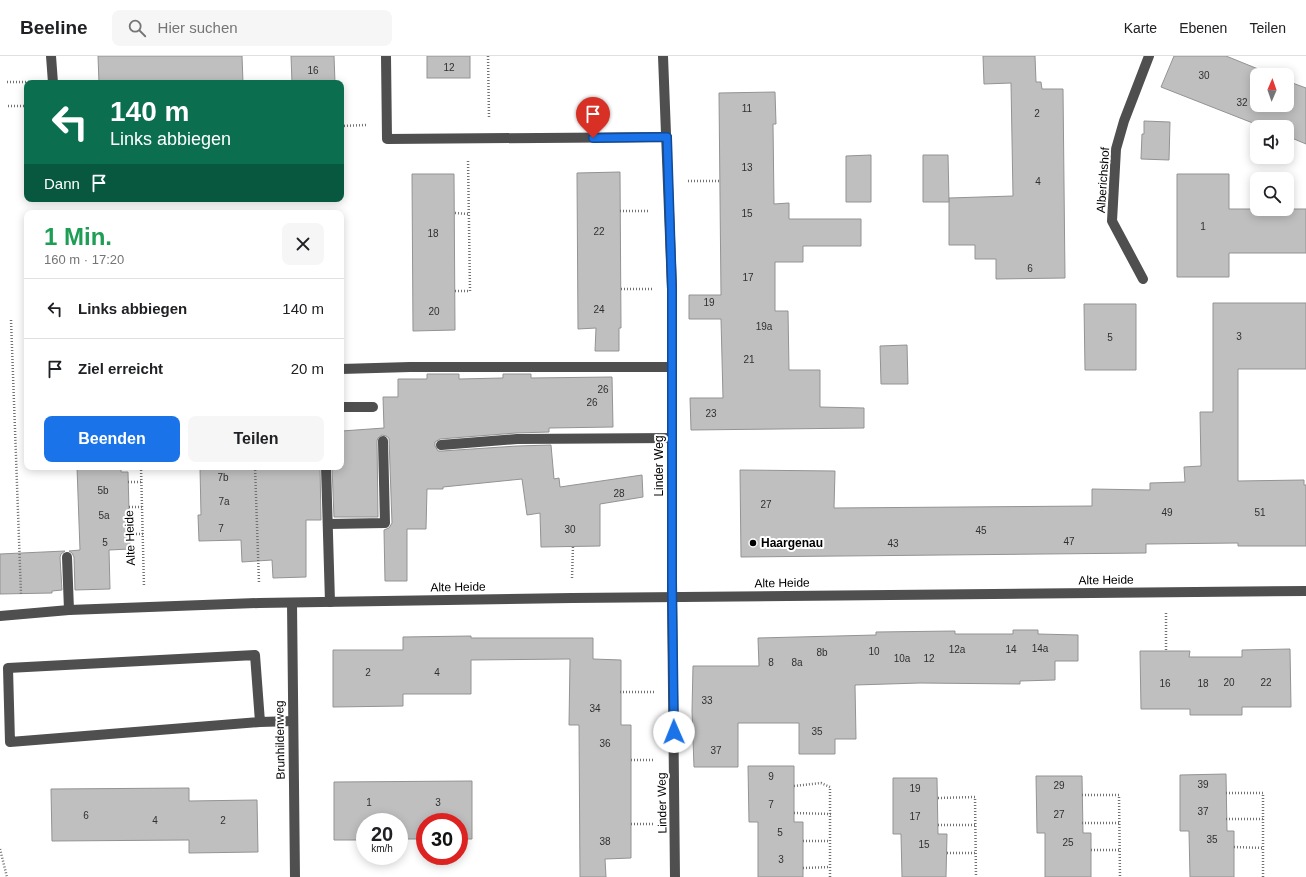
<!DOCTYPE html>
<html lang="de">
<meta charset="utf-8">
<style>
body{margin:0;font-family:Helvetica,sans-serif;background:#f6f6f6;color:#202124;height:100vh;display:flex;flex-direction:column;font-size:15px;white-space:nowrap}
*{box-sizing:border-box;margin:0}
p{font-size:13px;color:#757577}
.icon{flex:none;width:22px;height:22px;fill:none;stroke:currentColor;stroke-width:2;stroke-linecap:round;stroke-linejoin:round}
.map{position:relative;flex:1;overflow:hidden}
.side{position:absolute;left:24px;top:154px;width:320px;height:260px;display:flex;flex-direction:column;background:#fff;border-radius:8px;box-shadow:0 2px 10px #0003}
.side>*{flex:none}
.top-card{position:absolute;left:24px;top:24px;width:320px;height:122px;border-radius:8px;box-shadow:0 2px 10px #0003;background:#0b6e4f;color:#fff;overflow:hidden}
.needle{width:26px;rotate:2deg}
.buttons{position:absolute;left:1250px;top:12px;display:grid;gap:8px}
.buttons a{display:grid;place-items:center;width:44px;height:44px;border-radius:8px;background:#fff;box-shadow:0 2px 10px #0003;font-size:20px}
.speed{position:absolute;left:356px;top:757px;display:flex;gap:8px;font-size:20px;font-weight:700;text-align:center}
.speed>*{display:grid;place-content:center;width:52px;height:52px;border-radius:50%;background:#fff;box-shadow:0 2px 10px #0003;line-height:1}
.speed small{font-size:10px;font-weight:400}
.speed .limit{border:6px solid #d22;background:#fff;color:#111}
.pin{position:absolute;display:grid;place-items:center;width:34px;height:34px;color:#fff;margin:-41px -17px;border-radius:50% 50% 50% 0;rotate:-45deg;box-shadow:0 0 4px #0007}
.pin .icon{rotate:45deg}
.me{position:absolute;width:44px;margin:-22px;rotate:359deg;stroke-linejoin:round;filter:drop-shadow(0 0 3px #0008)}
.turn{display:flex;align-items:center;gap:14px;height:84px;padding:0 20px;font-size:18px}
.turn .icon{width:52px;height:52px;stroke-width:2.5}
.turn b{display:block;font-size:28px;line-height:34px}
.then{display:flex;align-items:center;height:38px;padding:0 20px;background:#0003;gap:8px;font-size:15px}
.round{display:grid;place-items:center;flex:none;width:42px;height:42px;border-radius:8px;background:#f6f6f6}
.overview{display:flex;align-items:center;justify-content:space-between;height:68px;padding:0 20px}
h1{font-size:24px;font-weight:800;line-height:30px;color:#1e9e55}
.cta{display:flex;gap:8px;margin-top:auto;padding:8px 20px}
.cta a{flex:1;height:46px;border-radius:8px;background:#1a73e8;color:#fff;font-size:16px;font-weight:800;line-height:46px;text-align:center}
.cta a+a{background:#f6f6f6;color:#202124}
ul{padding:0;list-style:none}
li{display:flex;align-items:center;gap:12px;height:60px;padding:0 20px;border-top:1px solid #e0e0e0}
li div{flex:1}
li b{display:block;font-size:15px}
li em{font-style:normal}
header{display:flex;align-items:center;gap:24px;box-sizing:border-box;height:56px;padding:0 20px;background:#fff;border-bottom:1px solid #e0e0e0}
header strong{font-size:19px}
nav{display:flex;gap:22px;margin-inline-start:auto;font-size:14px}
.search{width:280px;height:36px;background:#f6f6f6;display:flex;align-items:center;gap:10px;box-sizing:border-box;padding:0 14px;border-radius:8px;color:#757577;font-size:15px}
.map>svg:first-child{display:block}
.building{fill:#bfbfbf;stroke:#939393}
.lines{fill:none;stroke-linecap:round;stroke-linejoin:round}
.path{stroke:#717171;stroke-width:2.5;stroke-dasharray:1 2;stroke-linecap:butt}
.minor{stroke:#4f4f4f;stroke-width:10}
.route-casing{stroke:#114b97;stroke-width:10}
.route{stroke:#1a73e8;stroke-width:7}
.poi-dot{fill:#000;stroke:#fff;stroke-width:1.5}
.labels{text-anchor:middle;stroke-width:4;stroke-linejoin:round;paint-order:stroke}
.number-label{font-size:10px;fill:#303030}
.street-label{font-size:12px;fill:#000;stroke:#fff}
.poi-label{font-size:12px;font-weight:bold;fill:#000;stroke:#fff;text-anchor:start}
</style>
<header>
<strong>Beeline</strong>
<div class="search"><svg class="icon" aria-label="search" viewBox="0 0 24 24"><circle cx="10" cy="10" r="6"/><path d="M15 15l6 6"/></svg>Hier suchen</div>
<nav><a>Karte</a><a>Ebenen</a><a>Teilen</a></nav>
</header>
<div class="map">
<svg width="1306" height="821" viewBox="0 0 1306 821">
<rect width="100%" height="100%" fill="#fff"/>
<g class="building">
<polygon points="98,0 242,0 243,27 99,27"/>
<polygon points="291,0 334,0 335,27 292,27"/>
<rect x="427" y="0" width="43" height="22"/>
<polygon points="983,0 1035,0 1036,26 1041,26 1042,33 1063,33 1065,222 996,223 996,203 975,203 975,189 949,189 949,142 1013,140 1011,27 984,28"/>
<polygon points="1174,0 1226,0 1273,19 1257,19 1257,49 1287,49 1287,25 1306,32 1306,88 1287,80 1287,71 1263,71 1161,31"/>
<polygon points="775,36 776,68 773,68 774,148 789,147 789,163 861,163 861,190 803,190 803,206 775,206 775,255 788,255 789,314 820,314 820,351 864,352 864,372 691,374 690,342 723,342 721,263 689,263 689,239 721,239 719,37"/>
<polygon points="1144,65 1170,66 1169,104 1141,103 1142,78 1144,78"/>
<polygon points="871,99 871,146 846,146 846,100"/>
<polygon points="923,99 948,99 949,146 923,146"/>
<polygon points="620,116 621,272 619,272 619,295 595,295 596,272 578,273 577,117"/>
<polygon points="412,118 454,118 455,274 413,275"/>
<polygon points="1177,118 1229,118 1229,153 1306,153 1306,197 1229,197 1229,221 1177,221"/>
<polygon points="1213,247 1306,247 1306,313 1238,313 1238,425 1304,424 1304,429 1306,429 1306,490 1238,490 1238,487 1146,488 1146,497 741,501 740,414 835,415 834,452 1092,450 1092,433 1150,434 1150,427 1185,426 1184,411 1201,410 1200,356 1213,356"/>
<polygon points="1084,248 1136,248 1136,314 1085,314"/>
<polygon points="907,289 908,328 881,328 880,290"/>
<polygon points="427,318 459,318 459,323 503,322 503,318 531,318 531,322 612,321 613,371 549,372 549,376 516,377 440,383 435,386 435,390 438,395 442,395 517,390 551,389 554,423 559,422 560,431 642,419 643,441 600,448 600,490 541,491 540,457 527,459 522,423 443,431 443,433 427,433 426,473 407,473 407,525 385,525 384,474 389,472 392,467 389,382 386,380 382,379 378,382 377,385 378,461 334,461 332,411 342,411 342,375 384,372 383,341 398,341 398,323 427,323"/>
<polygon points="77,411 121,411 121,416 128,416 130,493 109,494 110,533 75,534 74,501 72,497 69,495 80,494"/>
<polygon points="200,411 320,411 321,464 306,464 306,521 273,522 272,504 242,506 241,484 199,485 198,459 201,459"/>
<polygon points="65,495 61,498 60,501 62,534 52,535 52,537 0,538 0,498"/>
<polygon points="1013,574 1038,574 1038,578 1078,579 1078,605 1055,605 1055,624 1020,625 1020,628 920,627 855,629 856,683 835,683 835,698 799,698 799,667 738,667 738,711 694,711 692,655 693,610 759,610 758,582 876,579 876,576 955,575 955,578 1013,578"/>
<polygon points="471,580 471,582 593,582 593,603 621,604 621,669 631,669 631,802 605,803 606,821 580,821 579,669 569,669 570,603 471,604 471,638 403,638 403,650 333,651 333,594 403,594 403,581"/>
<polygon points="1290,593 1291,651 1242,651 1242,659 1190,659 1190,653 1141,653 1140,595 1190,595 1189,601 1242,601 1242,594"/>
<polygon points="748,710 794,710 794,766 803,766 803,821 758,821 758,766 749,766"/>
<polygon points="1226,718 1227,775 1234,775 1234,821 1190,821 1189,775 1180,775 1180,719"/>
<polygon points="1036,720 1082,720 1083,777 1091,777 1091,821 1045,821 1045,777 1037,777"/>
<polygon points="893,722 937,722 938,778 947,778 946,821 902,821 901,778 893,778"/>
<polygon points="472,725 472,783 459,783 459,766 425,766 425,783 399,783 399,766 365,766 365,784 334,784 334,726"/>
<polygon points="189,732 189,745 257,744 258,796 189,797 189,784 52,785 51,733"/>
</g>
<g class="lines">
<g class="path">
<polyline points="488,0 489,62"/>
<polyline points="7,26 33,26"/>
<polyline points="8,50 27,50"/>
<polyline points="341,70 366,69"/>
<polyline points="688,125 720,125"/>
<polyline points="620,155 650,155"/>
<polyline points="455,157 469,158"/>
<polyline points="621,233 652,233"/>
<polyline points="455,235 470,235 468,103"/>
<polyline points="11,264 21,538"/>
<polyline points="141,411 144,531"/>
<polyline points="255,411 259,527"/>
<polyline points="128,426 141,426"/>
<polyline points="129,451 142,451"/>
<polyline points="130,478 143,478"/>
<polyline points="572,522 573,490"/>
<polyline points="1166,594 1166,557"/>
<polyline points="620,636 654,636"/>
<polyline points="631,704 654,704"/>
<polyline points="794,730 821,727 830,731 830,821"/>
<polyline points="1226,737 1263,737 1263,821"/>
<polyline points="1082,739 1119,739 1120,821"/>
<polyline points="938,742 975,741 976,821"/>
<polyline points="794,757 831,758"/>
<polyline points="1226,763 1264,763"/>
<polyline points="1082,767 1119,767"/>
<polyline points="631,768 655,768"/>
<polyline points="938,769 975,769"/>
<polyline points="803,785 830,785"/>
<polyline points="1234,791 1264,792"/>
<polyline points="0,793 7,821"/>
<polyline points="1091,794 1120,794"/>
<polyline points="947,797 976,797"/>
<polyline points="803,812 830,811"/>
</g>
<g class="minor">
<polyline points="51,0 53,27"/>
<polyline points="386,0 387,83 667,81"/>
<polyline points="663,0 672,233 672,541 675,821"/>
<polyline points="1143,223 1112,165 1116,93 1124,65 1149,0"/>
<polyline points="341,313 410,311 672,311"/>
<polyline points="341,351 373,351"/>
<polyline points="441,389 517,383 672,382"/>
<polyline points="326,411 330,546"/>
<polyline points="328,468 385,467 383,385"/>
<polyline points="67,501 69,554"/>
<polyline points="292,547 295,821"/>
<polyline points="0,560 69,554 259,547 572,542 1306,535"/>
<polyline points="260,666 255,599 8,612 10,686 260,666 293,665"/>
</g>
</g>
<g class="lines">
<g class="route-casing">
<polyline id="route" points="593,82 667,81 672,233 672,525 674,676"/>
</g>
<use href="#route" class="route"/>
</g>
<circle class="poi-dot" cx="753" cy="487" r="4"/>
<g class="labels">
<g class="number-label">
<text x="449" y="15">12</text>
<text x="313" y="18">16</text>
<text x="1204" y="23">30</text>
<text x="1242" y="50">32</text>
<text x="747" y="56">11</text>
<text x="1037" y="61">2</text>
<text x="747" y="115">13</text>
<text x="1038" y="129">4</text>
<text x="747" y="161">15</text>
<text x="1203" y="174">1</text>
<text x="599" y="179">22</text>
<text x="433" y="181">18</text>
<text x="1030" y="216">6</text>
<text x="748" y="225">17</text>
<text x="709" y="250">19</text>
<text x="599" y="257">24</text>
<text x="434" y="259">20</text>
<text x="764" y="274">19a</text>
<text x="1239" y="284">3</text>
<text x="1110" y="285">5</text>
<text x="749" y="307">21</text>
<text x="603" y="337">26</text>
<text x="592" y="350">26</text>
<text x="711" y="361">23</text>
<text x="223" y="425">7b</text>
<text x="103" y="438">5b</text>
<text x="619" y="441">28</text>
<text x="224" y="449">7a</text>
<text x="766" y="452">27</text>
<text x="1167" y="460">49</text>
<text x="1260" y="460">51</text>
<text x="104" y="463">5a</text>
<text x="221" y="476">7</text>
<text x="570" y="477">30</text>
<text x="981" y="478">45</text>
<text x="1069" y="489">47</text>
<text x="105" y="490">5</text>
<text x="893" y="491">43</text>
<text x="1040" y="596">14a</text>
<text x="957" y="597">12a</text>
<text x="1011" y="597">14</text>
<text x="874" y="599">10</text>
<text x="822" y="600">8b</text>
<text x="902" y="606">10a</text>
<text x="929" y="606">12</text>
<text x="771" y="610">8</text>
<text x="797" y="610">8a</text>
<text x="368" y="620">2</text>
<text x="437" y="620">4</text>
<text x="1229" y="630">20</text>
<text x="1266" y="630">22</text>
<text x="1165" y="631">16</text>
<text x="1203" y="631">18</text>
<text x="707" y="648">33</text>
<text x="595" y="656">34</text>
<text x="817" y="679">35</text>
<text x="605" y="691">36</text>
<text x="716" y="698">37</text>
<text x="771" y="724">9</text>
<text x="1203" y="732">39</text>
<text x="1059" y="733">29</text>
<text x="915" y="736">19</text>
<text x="369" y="750">1</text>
<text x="438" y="750">3</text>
<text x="771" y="752">7</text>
<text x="1203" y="759">37</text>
<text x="1059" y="762">27</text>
<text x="86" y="763">6</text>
<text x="915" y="764">17</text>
<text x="155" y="768">4</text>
<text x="223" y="768">2</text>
<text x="780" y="780">5</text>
<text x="1212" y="787">35</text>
<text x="605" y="789">38</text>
<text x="1068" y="790">25</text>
<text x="924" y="792">15</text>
<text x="781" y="807">3</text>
</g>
<g class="street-label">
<text transform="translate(1103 124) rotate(-86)" y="4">Alberichshof</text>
<text transform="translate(659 410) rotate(-90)" y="4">Linder Weg</text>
<text transform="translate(130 482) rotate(-92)" y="4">Alte Heide</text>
<text transform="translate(1106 524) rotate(-1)" y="4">Alte Heide</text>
<text transform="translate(782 527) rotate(-1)" y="4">Alte Heide</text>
<text transform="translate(458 531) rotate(-1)" y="4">Alte Heide</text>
<text transform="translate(280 684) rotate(-91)" y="4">Brunhildenweg</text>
<text transform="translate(662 747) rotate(-91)" y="4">Linder Weg</text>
</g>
<g class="poi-label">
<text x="761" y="491">Haargenau</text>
</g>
</g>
</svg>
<div class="buttons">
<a><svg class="needle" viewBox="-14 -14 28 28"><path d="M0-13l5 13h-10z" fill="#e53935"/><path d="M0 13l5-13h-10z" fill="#757577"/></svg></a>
<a><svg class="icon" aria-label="sound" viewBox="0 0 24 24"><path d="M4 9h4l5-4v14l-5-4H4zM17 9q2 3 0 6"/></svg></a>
<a><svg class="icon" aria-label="search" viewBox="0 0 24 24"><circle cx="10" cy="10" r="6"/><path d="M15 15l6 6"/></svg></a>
</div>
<div class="speed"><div>20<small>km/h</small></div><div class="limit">30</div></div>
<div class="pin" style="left:593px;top:82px;background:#d93025"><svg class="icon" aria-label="arrive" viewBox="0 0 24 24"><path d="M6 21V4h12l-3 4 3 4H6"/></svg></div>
<svg class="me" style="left:674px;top:676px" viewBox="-20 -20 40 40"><circle r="19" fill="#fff"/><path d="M0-13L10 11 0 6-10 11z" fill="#1a73e8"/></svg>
<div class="top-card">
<div class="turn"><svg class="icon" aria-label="left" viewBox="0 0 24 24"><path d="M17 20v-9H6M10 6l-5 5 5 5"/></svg><div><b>140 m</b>Links abbiegen</div></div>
<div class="then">Dann<svg class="icon" aria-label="arrive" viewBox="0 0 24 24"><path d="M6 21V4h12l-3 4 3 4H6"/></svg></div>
</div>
<section class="side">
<div class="overview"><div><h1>1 Min.</h1><p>160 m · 17:20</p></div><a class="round"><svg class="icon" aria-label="close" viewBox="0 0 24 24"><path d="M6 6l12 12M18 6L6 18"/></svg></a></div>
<ul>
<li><svg class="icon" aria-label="left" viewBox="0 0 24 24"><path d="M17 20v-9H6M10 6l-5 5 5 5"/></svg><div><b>Links abbiegen</b></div><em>140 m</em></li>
<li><svg class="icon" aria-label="arrive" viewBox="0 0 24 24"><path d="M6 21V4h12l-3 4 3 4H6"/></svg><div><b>Ziel erreicht</b></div><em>20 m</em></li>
</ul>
<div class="cta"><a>Beenden</a><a>Teilen</a></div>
</section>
</div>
